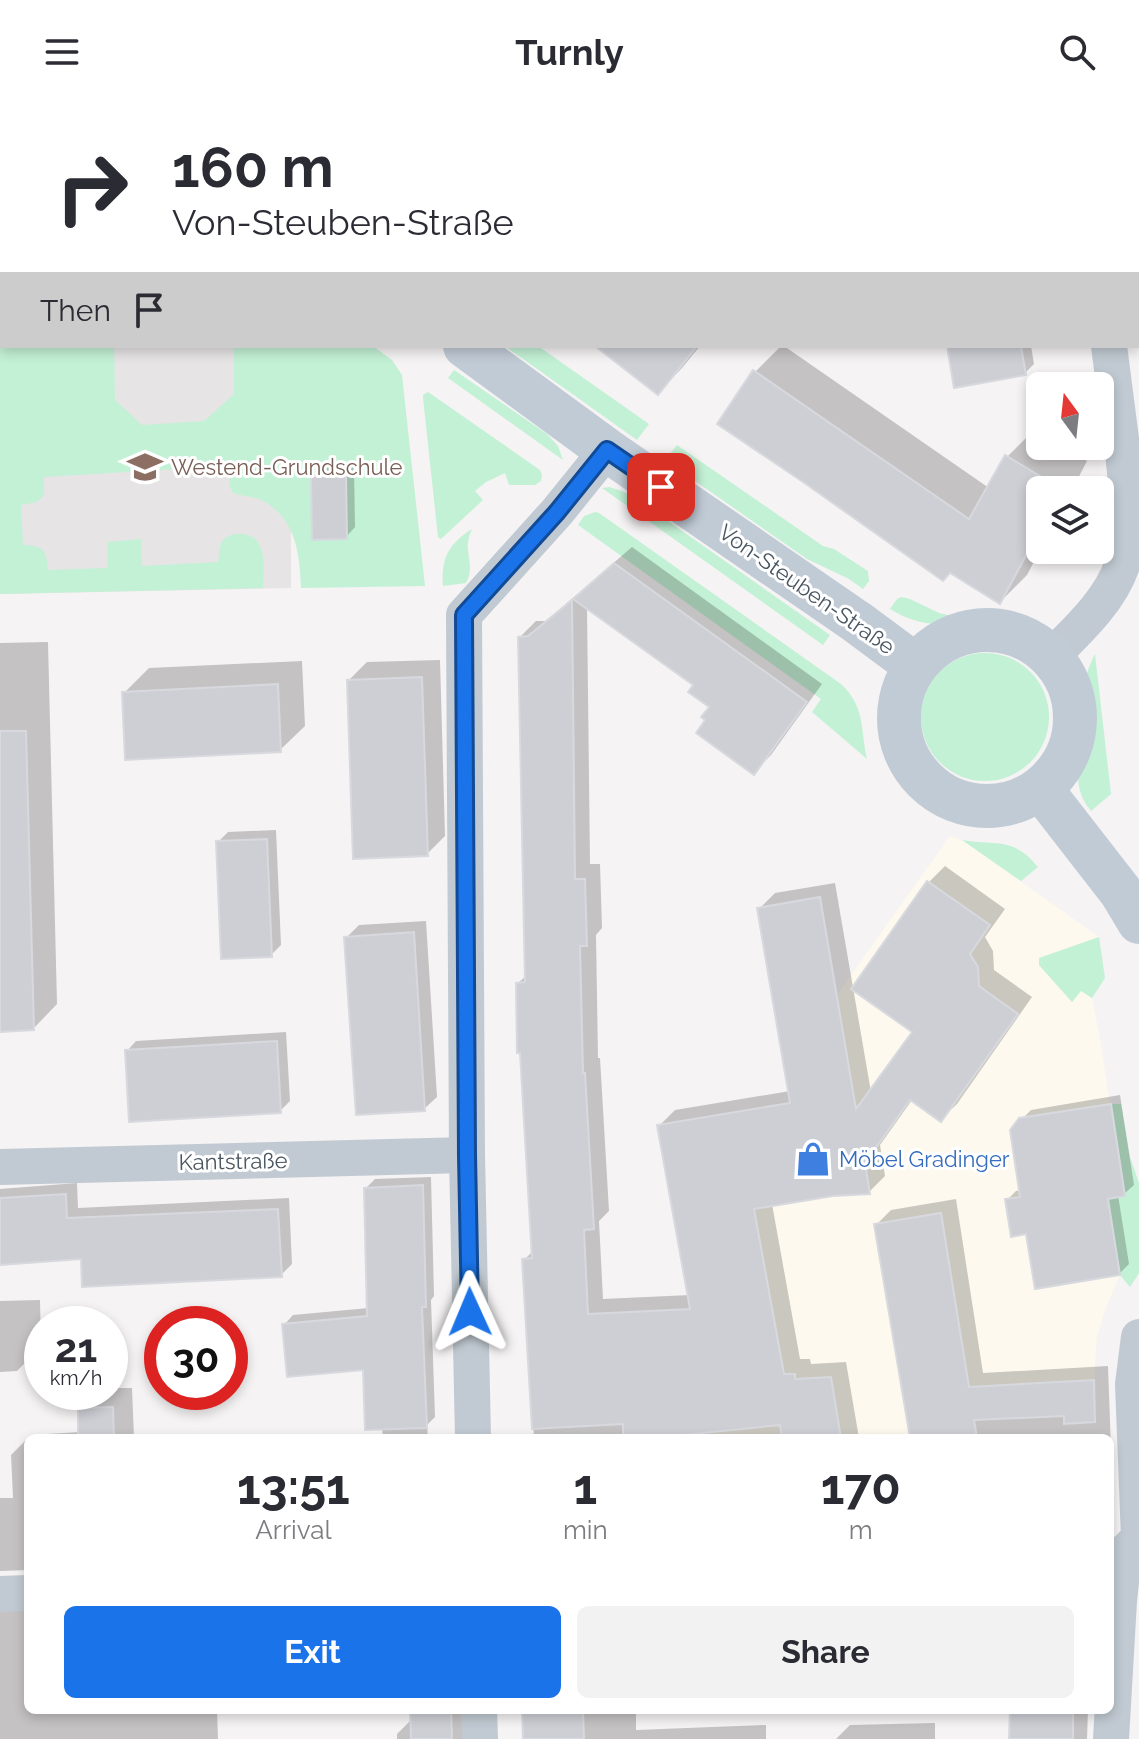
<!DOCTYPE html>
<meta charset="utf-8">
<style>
body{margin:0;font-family:Raleway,sans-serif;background:#f2f2f3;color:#2b2b33;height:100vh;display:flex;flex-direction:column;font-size:30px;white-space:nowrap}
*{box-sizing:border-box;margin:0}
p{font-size:26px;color:#7c7c81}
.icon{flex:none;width:44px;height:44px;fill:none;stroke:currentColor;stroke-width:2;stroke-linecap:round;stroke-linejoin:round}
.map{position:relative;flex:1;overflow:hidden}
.panel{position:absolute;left:24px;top:1330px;width:1090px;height:280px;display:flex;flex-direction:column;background:#fff;border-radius:12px;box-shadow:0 4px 12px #0003}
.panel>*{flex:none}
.banner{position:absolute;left:0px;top:0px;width:1140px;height:244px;box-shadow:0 4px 12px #0003;background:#fff;color:#2b2b33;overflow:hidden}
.needle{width:52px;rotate:345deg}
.buttons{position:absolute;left:1026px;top:268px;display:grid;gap:16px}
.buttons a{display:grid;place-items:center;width:88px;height:88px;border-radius:12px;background:#fff;box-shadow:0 4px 12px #0003;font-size:40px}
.speed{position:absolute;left:24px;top:1202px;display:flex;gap:16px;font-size:40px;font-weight:700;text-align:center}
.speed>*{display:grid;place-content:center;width:104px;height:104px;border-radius:50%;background:#fff;box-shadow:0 4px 12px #0003;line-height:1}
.speed small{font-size:20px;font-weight:400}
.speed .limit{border:12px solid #d22;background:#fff;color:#111}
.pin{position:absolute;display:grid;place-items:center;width:68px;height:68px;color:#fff;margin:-34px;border-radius:16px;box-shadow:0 4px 12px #0006}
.me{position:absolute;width:88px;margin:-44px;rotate:359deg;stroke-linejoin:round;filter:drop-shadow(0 0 6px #0008)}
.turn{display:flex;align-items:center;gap:28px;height:168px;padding:0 40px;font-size:36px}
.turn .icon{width:104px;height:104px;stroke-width:2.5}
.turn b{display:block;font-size:56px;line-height:68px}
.then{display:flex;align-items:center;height:76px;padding:0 40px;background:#0003;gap:16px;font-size:30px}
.eta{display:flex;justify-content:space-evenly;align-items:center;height:136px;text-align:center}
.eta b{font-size:48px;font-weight:700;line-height:56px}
.button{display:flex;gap:16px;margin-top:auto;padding:16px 40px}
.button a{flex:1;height:92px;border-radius:12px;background:#1a73e8;color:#fff;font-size:32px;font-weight:700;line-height:92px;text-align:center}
.button a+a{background:#f2f2f3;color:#2b2b33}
header{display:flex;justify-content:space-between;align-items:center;height:104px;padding:0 40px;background:#fff;font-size:36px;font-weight:700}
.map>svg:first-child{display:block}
.commercial{fill:#fdf9ef}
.education{fill:#e6e4e5}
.green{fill:#c3f1d5}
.shadow{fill:#0003}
.building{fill:#cdcfd5;stroke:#d7d9de;stroke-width:2}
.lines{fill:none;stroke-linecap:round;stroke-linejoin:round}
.street{stroke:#c1cad2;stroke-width:36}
.secondary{stroke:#c1cbd6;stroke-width:44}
.route-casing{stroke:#114b97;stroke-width:20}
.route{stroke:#1a73e8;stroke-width:14}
.labels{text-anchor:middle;stroke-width:6;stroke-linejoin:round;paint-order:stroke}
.education-label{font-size:22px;fill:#785e54;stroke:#fff;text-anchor:start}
.street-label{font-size:22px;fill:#4a5661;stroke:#fff}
.shop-label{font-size:22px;fill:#366cbe;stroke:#fff;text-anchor:start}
</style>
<header><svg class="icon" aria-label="menu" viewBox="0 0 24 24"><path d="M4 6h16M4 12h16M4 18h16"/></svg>Turnly<svg class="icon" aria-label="search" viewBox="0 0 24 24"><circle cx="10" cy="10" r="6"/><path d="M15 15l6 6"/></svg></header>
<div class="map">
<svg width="1139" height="1635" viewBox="0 0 1139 1635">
<rect width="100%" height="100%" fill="#f5f3f3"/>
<polygon class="commercial" points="950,732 962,736 1099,833 1039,854 1039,861 1072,898 1081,887 1092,894 1099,930 1125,1092 1109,1095 1120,1171 1104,1209 1097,1233 1094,1276 969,1283 977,1334 712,1334 690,1205 790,999 757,804 820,793 837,891"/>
<polygon class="education" points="0,14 2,15 2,242 291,242 291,484 0,490"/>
<g class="green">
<path d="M0,145H2V242H114L115,296L142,321L204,317L234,290V242H373L392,256L402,271L425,482L301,484C300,449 295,411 259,395C250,392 242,392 233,389L230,383L228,362L44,373V391L37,398L21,401L23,441C44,442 46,445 48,466L107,464L108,438L141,435L142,462L218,458C219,453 219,444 221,439C229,426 252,427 259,440C266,453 263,470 263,484L0,490Z"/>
<polygon points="505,242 538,242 649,320 637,336"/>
<polygon points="454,266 547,330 558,342 563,356 448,274"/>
<polygon points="428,288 540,366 542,370 541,377 535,381 509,381 505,369 486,378 475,387 483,396 441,435 438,433 423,294 423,291"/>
<polygon points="677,341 823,442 834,445 868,467 869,477 863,485 849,475 807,455 665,356"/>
<polygon points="609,383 622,387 641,398 830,531 823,541 602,384"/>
<path d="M595,408L599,409L841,580C866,604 860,624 867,655L812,608L821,595L578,421L584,412Z"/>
<path d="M472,425C469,432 467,438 468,446C469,459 473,466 466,479L443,482C441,455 448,440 472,425Z"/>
<path d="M901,493L910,495L939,509L956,513L957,518C932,523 912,518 890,505L897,495Z"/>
<circle cx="985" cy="613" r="64"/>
<path d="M1095,550L1111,690L1091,707C1066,677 1085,650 1086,617C1086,611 1084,605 1084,598C1082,580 1087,566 1095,550Z"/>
<path d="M962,736C996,742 1013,732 1038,763L1021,777Z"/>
<polygon points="1099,833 1105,874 1092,894 1081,887 1072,898 1039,861 1039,854"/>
<polygon points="1111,1000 1121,1000 1130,1053 1139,1079 1139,1169 1130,1183 1120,1171 1108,1095 1125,1092"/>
</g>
<g class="shadow">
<polygon points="0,0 12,0 15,2 2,2 2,143 0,143"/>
<polygon points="278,0 307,0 305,2 280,2"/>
<polygon points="477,0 556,0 557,2 477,2"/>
<polygon points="726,0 825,0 826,2 726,2"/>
<rect x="916" y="0" width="74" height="2"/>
<polygon points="1132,0 1139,0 1139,84 1138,2 1132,2"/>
<polygon points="598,242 700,242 682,264 658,289"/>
<polygon points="781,242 784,242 989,384 1007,353 1034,326 1040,329 1040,342 1062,342 1087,357 1072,386 1040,386 1040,446 1027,471 1000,498 755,268"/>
<polygon points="949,242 1031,242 1034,260 1025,269"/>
<polygon points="323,363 354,363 355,423 346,433 313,373"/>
<polygon points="632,443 822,580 771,651 754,668 708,616 712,602 695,581 587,503 590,760 600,760 602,824 596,831 598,954 600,954 609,1107 599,1117 603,1195 690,1191 659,1022 675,1006 790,987 759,805 775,789 835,779 871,988 915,927 854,884 929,778 945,762 1005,805 985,833 993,847 994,866 1032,893 957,1000 941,1015 912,996 880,1041 885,1072 869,1088 833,1090 772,1100 800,1255 810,1255 811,1260 846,1258 859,1334 534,1334 524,1156 534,1146 518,879 527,871 520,533 536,517 546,517"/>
<polygon points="48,538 57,900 33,925 0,925 0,539"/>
<polygon points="440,556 445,732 427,750 349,576 367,558"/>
<polygon points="302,557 305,622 280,646 124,589 149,564"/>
<polygon points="276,726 281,841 271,851 218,738 228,728"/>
<polygon points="426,817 437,993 424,1005 346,834 359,821"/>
<polygon points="286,928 290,997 280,1007 127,947 136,937"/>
<polygon points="1120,991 1134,1081 1124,1090 1118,1091 1129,1160 1120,1169 1028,1128 1007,1096 1016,1087 1021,1086 1021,1016 1031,1006"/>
<polygon points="431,1073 434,1192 431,1196 435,1313 427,1321 428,1334 383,1334 382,1324 364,1264 284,1221 293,1211 369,1204 366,1084 375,1075"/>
<polygon points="77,1079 78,1104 289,1094 292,1160 281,1171 83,1153 0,1159 0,1085"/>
<polygon points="956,1095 983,1269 1108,1262 1113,1399 1110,1403 1110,1334 912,1334 876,1121 891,1106"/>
<polygon points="40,1196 41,1243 17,1267 0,1268 0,1197"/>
<polygon points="110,1284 132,1284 134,1334 28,1334 28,1466 0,1467 0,1394 13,1394 11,1351 31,1331 80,1328 80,1304 96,1288 110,1288"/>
<polygon points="0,1475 28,1492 28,1606 217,1606 218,1635 0,1635"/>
<polygon points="412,1606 471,1606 480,1635 397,1635 397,1630 412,1615"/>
<polygon points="524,1606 636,1606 636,1626 766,1621 766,1635 525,1635"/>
<polygon points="1012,1606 1088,1606 1087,1635 1011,1635"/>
<polygon points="935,1619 935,1635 836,1635 850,1621"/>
</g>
<g class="building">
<polygon points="595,242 697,242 658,291"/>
<polygon points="947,242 1021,242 1026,271 954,284"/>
<polygon points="753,266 969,415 1005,351 1040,372 1040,425 1000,500 950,469 943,477 803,378 717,320"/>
<polygon points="346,371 347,435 312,436 311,372"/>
<polygon points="614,459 807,598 754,671 696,629 705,616 701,613 709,603 688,588 693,581 573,495"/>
<polygon points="572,496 575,775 585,775 587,842 580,842 583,969 585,969 594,1125 584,1126 588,1210 690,1205 657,1021 790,999 757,804 820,793 856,1005 912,928 851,885 927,777 990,821 970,850 978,863 979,882 1018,910 941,1018 910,996 865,1059 870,1090 833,1092 754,1105 784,1270 795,1270 795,1275 831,1273 841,1334 782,1334 780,1321 673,1332 623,1334 623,1320 532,1325 522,1155 532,1154 520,949 517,949 516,879 525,878 518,533 528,532"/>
<polygon points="422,573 428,752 353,755 347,576"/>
<polygon points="278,580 281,648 125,656 122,588"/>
<polygon points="0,627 26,627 34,926 0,928"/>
<polygon points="267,735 272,853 221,855 216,737"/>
<polygon points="414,828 425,1007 356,1011 344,833"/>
<polygon points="277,937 281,1009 129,1018 125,946"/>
<polygon points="1111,1000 1125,1092 1108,1095 1120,1171 1035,1185 1026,1130 1011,1133 1005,1095 1020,1093 1010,1026 1019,1014"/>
<polygon points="423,1081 426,1203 422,1203 427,1324 365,1326 363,1266 287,1273 282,1220 367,1212 364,1084"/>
<polygon points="66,1090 67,1114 278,1105 282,1173 82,1183 81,1155 0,1161 0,1094"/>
<polygon points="941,1109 969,1283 1094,1276 1095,1318 1064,1320 1064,1312 974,1316 977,1334 910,1334 874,1120"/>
<polygon points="113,1303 114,1334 78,1334 78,1304"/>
<polygon points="410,1606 451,1606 452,1635 411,1635"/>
<polygon points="522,1606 583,1606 584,1635 523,1635"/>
<polygon points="1010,1606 1073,1606 1073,1635 1009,1635"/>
</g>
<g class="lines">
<g class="street">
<polyline points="401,0 401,2"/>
<polyline points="1077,0 1077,2"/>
<path d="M1051,553C1077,527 1110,497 1122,461C1133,429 1127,391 1124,358C1119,319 1114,281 1109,242"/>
<polyline points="0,1063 467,1051"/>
<polyline points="473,1334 467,1051 464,511 557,408 607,346"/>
<polyline points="0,1490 28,1489"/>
<polyline points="479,1606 480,1635"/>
<polyline points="1111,1635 1119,1497 1124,1449 1139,1434 1133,1280 1139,1233"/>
</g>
<g class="secondary">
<polyline points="127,0 129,2"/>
<polyline points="465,242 607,346 857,518 915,561"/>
<circle cx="987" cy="614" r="88"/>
<polyline points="1041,685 1121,788 1139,818"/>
</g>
</g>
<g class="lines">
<g class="route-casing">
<polyline id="route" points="470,1208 467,1051 464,511 557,408 607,346 661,383"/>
</g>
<use href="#route" class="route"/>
</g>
<defs>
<g id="school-bare" transform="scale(2.76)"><path d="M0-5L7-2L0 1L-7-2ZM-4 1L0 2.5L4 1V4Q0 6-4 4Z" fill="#8d6e63" stroke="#fff" stroke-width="2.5" paint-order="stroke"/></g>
<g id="shop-bare" transform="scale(2.76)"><path d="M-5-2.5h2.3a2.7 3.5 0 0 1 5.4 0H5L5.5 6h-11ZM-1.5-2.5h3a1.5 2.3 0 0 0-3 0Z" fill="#3f7fe0" stroke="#fff" stroke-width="2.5" paint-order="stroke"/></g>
</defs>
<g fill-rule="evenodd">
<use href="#school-bare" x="145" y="363"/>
<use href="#shop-bare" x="813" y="1055"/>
</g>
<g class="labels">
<g class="education-label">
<text x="171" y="371">Westend-Grundschule</text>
</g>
<g class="street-label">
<text transform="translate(807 485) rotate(35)" y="8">Von-Steuben-Straße</text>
<text transform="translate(233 1057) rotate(-1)" y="8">Kantstraße</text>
</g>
<g class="shop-label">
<text x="839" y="1063">Möbel Gradinger</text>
</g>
</g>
</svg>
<div class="buttons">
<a><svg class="needle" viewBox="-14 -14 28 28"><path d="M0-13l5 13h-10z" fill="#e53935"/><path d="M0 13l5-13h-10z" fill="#7c7c81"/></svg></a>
<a><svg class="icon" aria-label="layers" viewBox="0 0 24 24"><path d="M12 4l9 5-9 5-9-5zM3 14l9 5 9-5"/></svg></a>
</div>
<div class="speed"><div>21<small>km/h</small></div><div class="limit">30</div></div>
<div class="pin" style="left:661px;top:383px;background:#d93025"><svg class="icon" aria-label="arrive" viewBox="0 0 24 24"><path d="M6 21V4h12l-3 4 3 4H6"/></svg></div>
<svg class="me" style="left:470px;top:1208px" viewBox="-20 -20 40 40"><path d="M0-17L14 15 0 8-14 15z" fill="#1a73e8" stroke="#fff" stroke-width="4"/></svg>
<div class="banner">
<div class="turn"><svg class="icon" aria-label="right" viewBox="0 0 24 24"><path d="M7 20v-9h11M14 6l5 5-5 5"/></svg><div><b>160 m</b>Von-Steuben-Straße</div></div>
<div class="then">Then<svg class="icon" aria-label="arrive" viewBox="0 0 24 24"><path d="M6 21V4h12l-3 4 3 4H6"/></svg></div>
</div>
<section class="panel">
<div class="eta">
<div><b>13:51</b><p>Arrival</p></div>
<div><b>1</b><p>min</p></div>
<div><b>170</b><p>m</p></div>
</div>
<div class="button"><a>Exit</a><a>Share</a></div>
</section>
</div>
